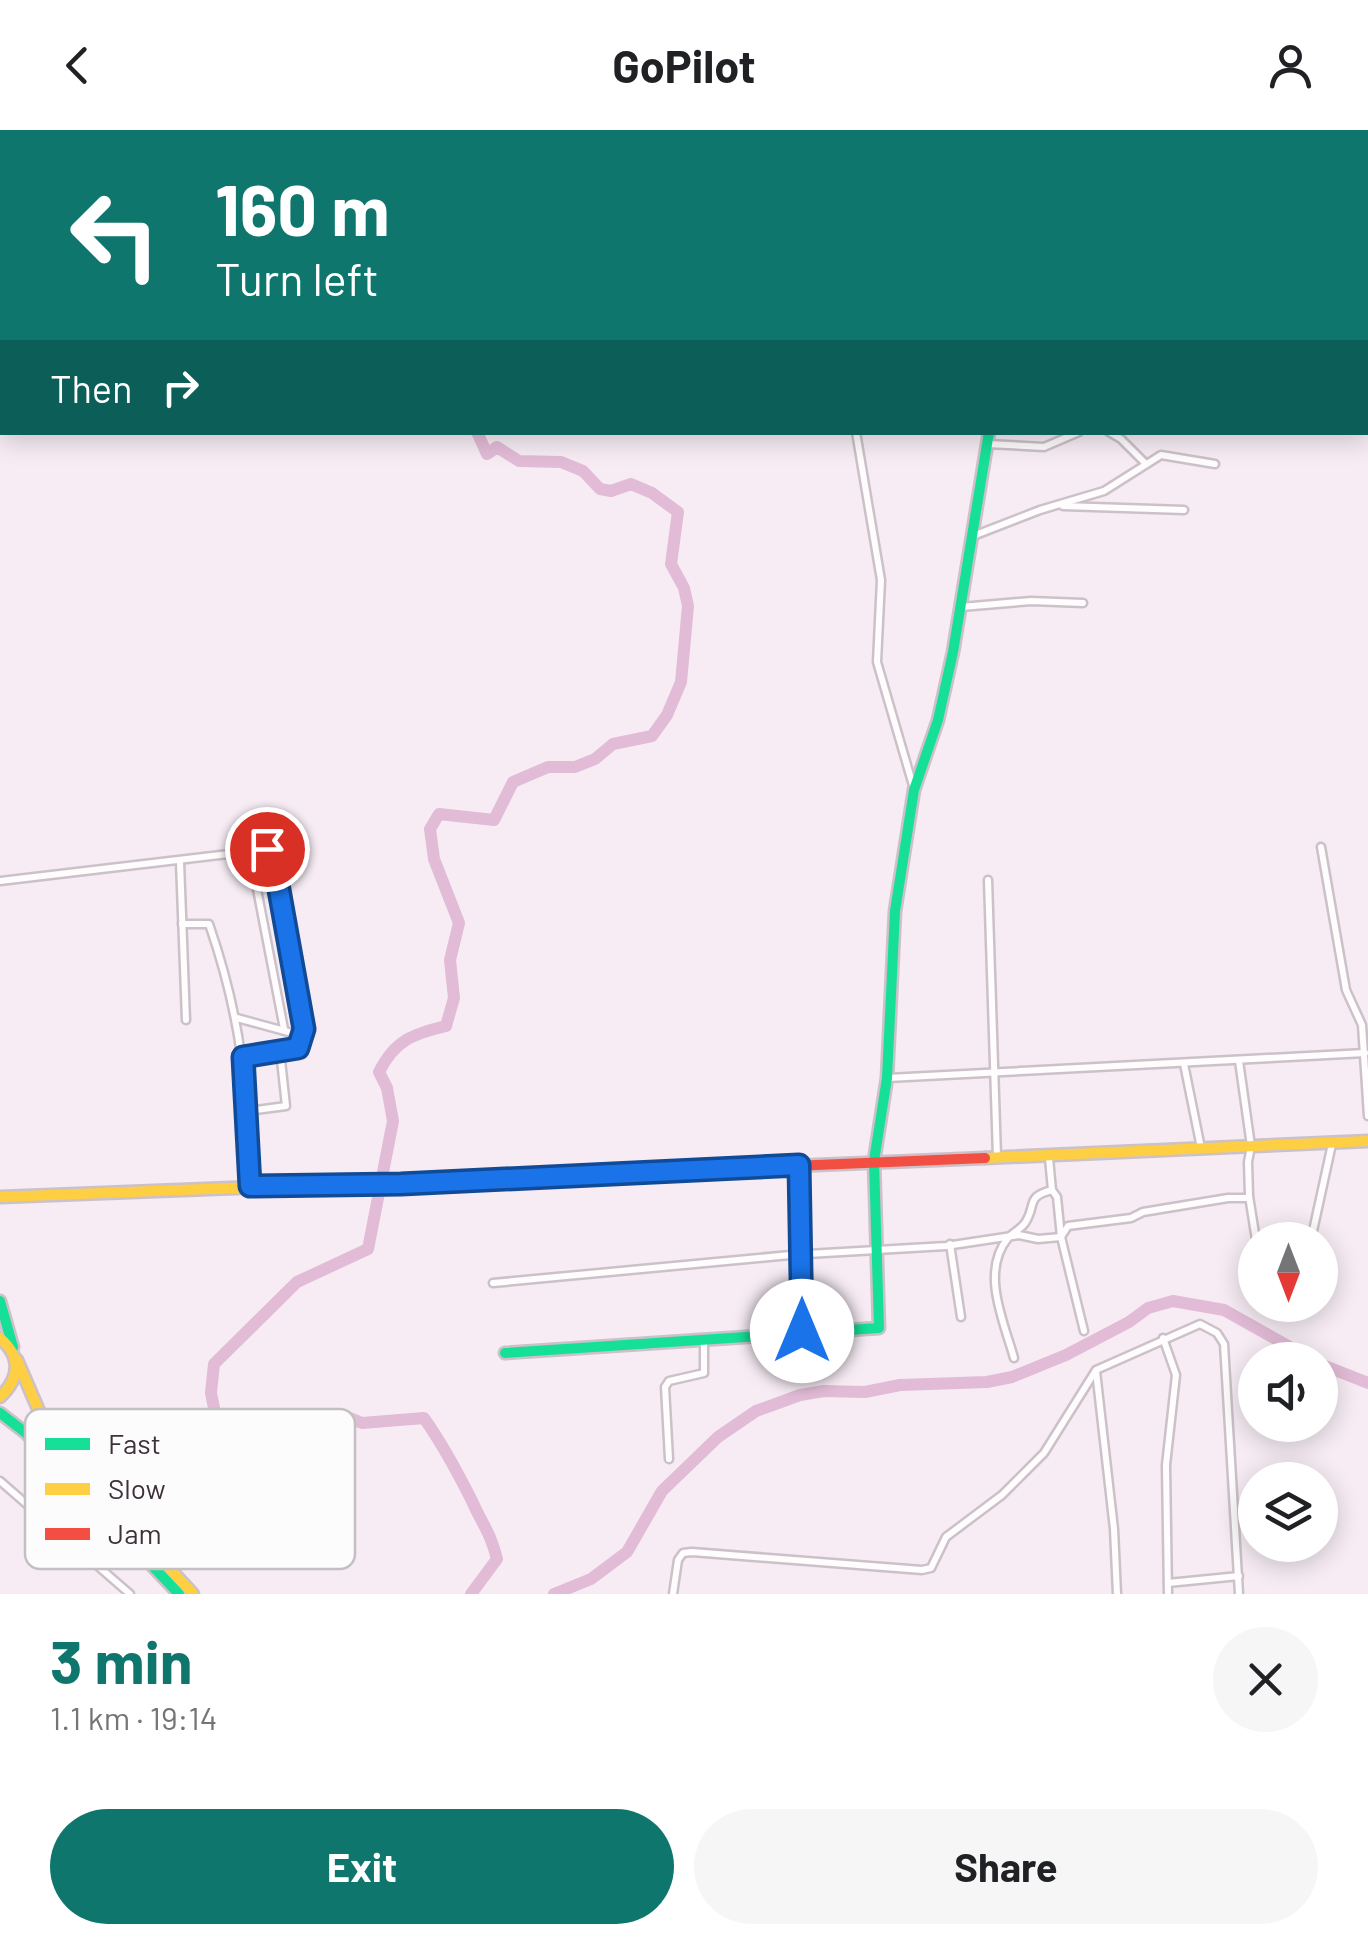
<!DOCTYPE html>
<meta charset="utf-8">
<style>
body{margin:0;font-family:Barlow,sans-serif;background:#f6f6f6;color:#202124;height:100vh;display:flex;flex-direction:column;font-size:38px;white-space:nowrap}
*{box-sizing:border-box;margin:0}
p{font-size:32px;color:#757577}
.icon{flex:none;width:55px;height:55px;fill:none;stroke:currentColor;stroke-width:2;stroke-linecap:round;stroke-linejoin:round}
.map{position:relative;height:1464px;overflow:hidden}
.sheet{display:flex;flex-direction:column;background:#fff;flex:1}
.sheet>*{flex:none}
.banner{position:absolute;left:0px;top:0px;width:1370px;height:305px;box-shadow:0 5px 25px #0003;background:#0f766e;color:#fff;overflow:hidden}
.needle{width:65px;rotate:180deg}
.controls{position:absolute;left:1238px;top:1092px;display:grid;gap:20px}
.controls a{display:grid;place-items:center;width:100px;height:100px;border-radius:50%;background:#fff;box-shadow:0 5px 25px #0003;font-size:50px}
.pin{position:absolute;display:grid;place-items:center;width:85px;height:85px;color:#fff;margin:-42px;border:5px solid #fff;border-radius:50%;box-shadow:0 2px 10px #0007}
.me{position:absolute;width:110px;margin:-55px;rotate:0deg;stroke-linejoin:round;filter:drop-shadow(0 0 8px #0008)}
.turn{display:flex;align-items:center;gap:35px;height:210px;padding:0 50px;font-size:45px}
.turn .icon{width:130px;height:130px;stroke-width:2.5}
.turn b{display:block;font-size:70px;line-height:85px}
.then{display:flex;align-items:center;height:95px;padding:0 50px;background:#0003;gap:20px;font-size:38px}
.round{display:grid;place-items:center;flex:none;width:105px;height:105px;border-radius:52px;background:#f6f6f6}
.headline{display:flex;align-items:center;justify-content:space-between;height:170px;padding:0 50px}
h1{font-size:60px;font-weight:700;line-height:75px;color:#0f766e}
.primary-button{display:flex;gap:20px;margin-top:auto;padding:20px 50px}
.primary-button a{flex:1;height:115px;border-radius:60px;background:#0f766e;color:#fff;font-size:40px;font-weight:700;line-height:115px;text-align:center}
.primary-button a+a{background:#f6f6f6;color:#202124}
header{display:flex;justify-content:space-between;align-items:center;height:130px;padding:0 50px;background:#fff;font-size:45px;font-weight:700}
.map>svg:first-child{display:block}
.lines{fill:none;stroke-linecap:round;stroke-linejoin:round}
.river{stroke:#e2bbd6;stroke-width:12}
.street-casing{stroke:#ccc1c9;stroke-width:11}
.fast-casing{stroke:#ccc1c9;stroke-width:15}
.slow-casing{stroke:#ccc1c9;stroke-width:15}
.jam-casing{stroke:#ccc1c9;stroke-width:15}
.street{stroke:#fefcfd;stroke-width:6}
.fast{stroke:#16e098;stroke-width:10}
.slow{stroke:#ffcf43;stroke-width:10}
.jam{stroke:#f24e42;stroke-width:10}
.route-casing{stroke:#114b97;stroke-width:25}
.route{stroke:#1a73e8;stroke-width:18}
.key{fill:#fcfcfc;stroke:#c3bfc2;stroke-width:2.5}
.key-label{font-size:28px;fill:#3d3039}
</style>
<header><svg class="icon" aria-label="back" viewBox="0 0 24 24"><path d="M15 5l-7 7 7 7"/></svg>GoPilot<svg class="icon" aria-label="person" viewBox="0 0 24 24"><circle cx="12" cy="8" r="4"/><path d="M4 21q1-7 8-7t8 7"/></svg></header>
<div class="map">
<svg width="1368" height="1464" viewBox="0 0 1368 1464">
<rect width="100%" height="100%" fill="#f7ecf4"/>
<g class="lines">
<g class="river">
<polyline points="473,0 473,2"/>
<polyline points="1320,1234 1368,1253"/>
<path d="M471,1464L497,1429C490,1401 483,1396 472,1371C457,1341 443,1315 424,1288L362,1293L340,1284L257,1300H232L216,1288L211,1263L214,1234L297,1152L368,1119L393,991L387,958L379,942C395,910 413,904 446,896L454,868L450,830L459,793L434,729L430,699L439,684L494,690L513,652L548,637H575L595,629L613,614L652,606L667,585L681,552L688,476L684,458L671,434L678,382L652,363L631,354L611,361L600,359L583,341L561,332L519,331L497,317L487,324L477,302"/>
<polyline points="554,1464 591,1449 627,1422 662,1361 718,1307 756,1281 800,1265 824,1261 865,1262 900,1255 987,1252 1012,1247 1066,1225 1129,1192 1148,1178 1173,1171 1224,1180 1313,1230"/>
</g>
<g class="street-casing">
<g id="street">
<polyline points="39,0 40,2"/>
<polyline points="742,0 743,2"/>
<polyline points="817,0 818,2"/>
<polyline points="931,0 931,2"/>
<polyline points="47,2 53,0"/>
<polyline points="1005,2 1005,0"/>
<polyline points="0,21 2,20"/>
<polyline points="0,163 2,162"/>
<polyline points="0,269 2,269"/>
<polyline points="856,302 881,450 877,532 914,659"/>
<polyline points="1109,302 1121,309 1145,333"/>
<polyline points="988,314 1044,317 1079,302"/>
<polyline points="1063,376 1184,380"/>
<polyline points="973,406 1040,380 1104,361 1161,325 1215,334"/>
<polyline points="961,477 1031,471 1083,473"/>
<polyline points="1321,717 1346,860 1362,895 1368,986"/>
<polyline points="250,723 284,899"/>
<polyline points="180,732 186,890"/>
<polyline points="988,750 997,1027"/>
<path d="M0,751L271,719C281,749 311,896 298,918L243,927"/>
<path d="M182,794H209C241,886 248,959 250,1055"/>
<polyline points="237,888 303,906"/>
<polyline points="1239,931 1251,1016 1248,1032 1249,1066 1256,1110"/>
<polyline points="1184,934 1201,1018"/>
<polyline points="888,948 1365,923"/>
<polyline points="248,981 286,976 280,921"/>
<polyline points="1049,1028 1052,1060 1057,1067 1061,1107 1084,1201"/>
<polyline points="799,1036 802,1201"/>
<polyline points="1311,1110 1332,1014"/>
<polyline points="950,1114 961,1187"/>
<polyline points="493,1153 790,1125 946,1116 1019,1105 1038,1109 1061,1107 1068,1096 1131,1088 1143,1082 1228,1068 1249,1068"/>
<polyline points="1163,1208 1176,1245 1166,1335 1168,1464"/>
<path d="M1014,1228C1004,1192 980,1142 1008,1108C1013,1102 1020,1100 1025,1093C1037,1075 1025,1067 1052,1060"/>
<polyline points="1096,1241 1114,1399 1117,1464"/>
<polyline points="669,1329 665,1257 669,1251 704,1243 704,1211"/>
<polyline points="0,1351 130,1464"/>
<polyline points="1168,1453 1239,1446"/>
<polyline points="673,1464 678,1430 683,1423 692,1422 922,1440 931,1438 946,1407 1002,1365 1044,1323 1096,1240 1200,1194 1217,1203 1224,1214 1239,1464"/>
</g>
</g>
<g class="fast-casing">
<g id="fast">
<polyline points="0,1171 13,1217"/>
<polyline points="505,1223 879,1198 874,1031 887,948 895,781 914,660 938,590 953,522 989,302"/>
<polyline points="0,1283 26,1303 179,1464"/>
</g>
</g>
<g class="slow-casing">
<g id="slow">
<polyline points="985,1028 1368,1011"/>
<polyline points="0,1067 648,1042"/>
<path d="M0,1208C22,1227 20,1248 0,1267"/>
<polyline points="17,1230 45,1295 59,1318 193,1464"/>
</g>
</g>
<g class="jam-casing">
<polyline id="jam" points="648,1042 985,1028"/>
</g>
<use href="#street" class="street"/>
<use href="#fast" class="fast"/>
<use href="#slow" class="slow"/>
<use href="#jam" class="jam"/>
</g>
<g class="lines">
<g class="route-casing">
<polyline id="route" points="267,719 272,721 304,899 298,918 243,927 250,1056 401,1054 799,1035 802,1201"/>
</g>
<use href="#route" class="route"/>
</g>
<rect x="25" y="1279" width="330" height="160" rx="15" class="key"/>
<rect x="45" y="1308" width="45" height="12" fill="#16e098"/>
<rect x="45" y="1353" width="45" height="12" fill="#ffcf43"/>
<rect x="45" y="1398" width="45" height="12" fill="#f24e42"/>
<g class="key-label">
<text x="108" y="1324">Fast</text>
<text x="108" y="1369">Slow</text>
<text x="108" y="1414">Jam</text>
</g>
</svg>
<div class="controls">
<a><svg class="needle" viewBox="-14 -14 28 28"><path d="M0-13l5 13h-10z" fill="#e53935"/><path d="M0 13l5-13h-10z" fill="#757577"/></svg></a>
<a><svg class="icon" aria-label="sound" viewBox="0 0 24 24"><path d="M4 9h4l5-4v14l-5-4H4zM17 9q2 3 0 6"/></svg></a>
<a><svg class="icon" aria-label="layers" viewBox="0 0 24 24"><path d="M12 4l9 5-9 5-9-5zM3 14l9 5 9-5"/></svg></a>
</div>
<div class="pin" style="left:267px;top:719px;background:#d93025"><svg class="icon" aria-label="arrive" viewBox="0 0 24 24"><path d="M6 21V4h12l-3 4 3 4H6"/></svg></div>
<svg class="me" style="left:802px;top:1201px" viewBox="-20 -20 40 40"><circle r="19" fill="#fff"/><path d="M0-13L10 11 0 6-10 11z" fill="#1a73e8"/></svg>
<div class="banner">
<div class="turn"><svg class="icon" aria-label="left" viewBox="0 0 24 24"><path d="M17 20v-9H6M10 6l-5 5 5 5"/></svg><div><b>160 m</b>Turn left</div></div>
<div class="then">Then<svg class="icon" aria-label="right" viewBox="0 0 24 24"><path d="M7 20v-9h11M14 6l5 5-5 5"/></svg></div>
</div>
</div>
<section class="sheet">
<div class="headline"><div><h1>3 min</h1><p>1.1 km · 19:14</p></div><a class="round"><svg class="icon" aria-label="close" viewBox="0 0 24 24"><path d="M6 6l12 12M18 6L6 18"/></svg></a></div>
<div class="primary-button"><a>Exit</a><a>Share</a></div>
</section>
